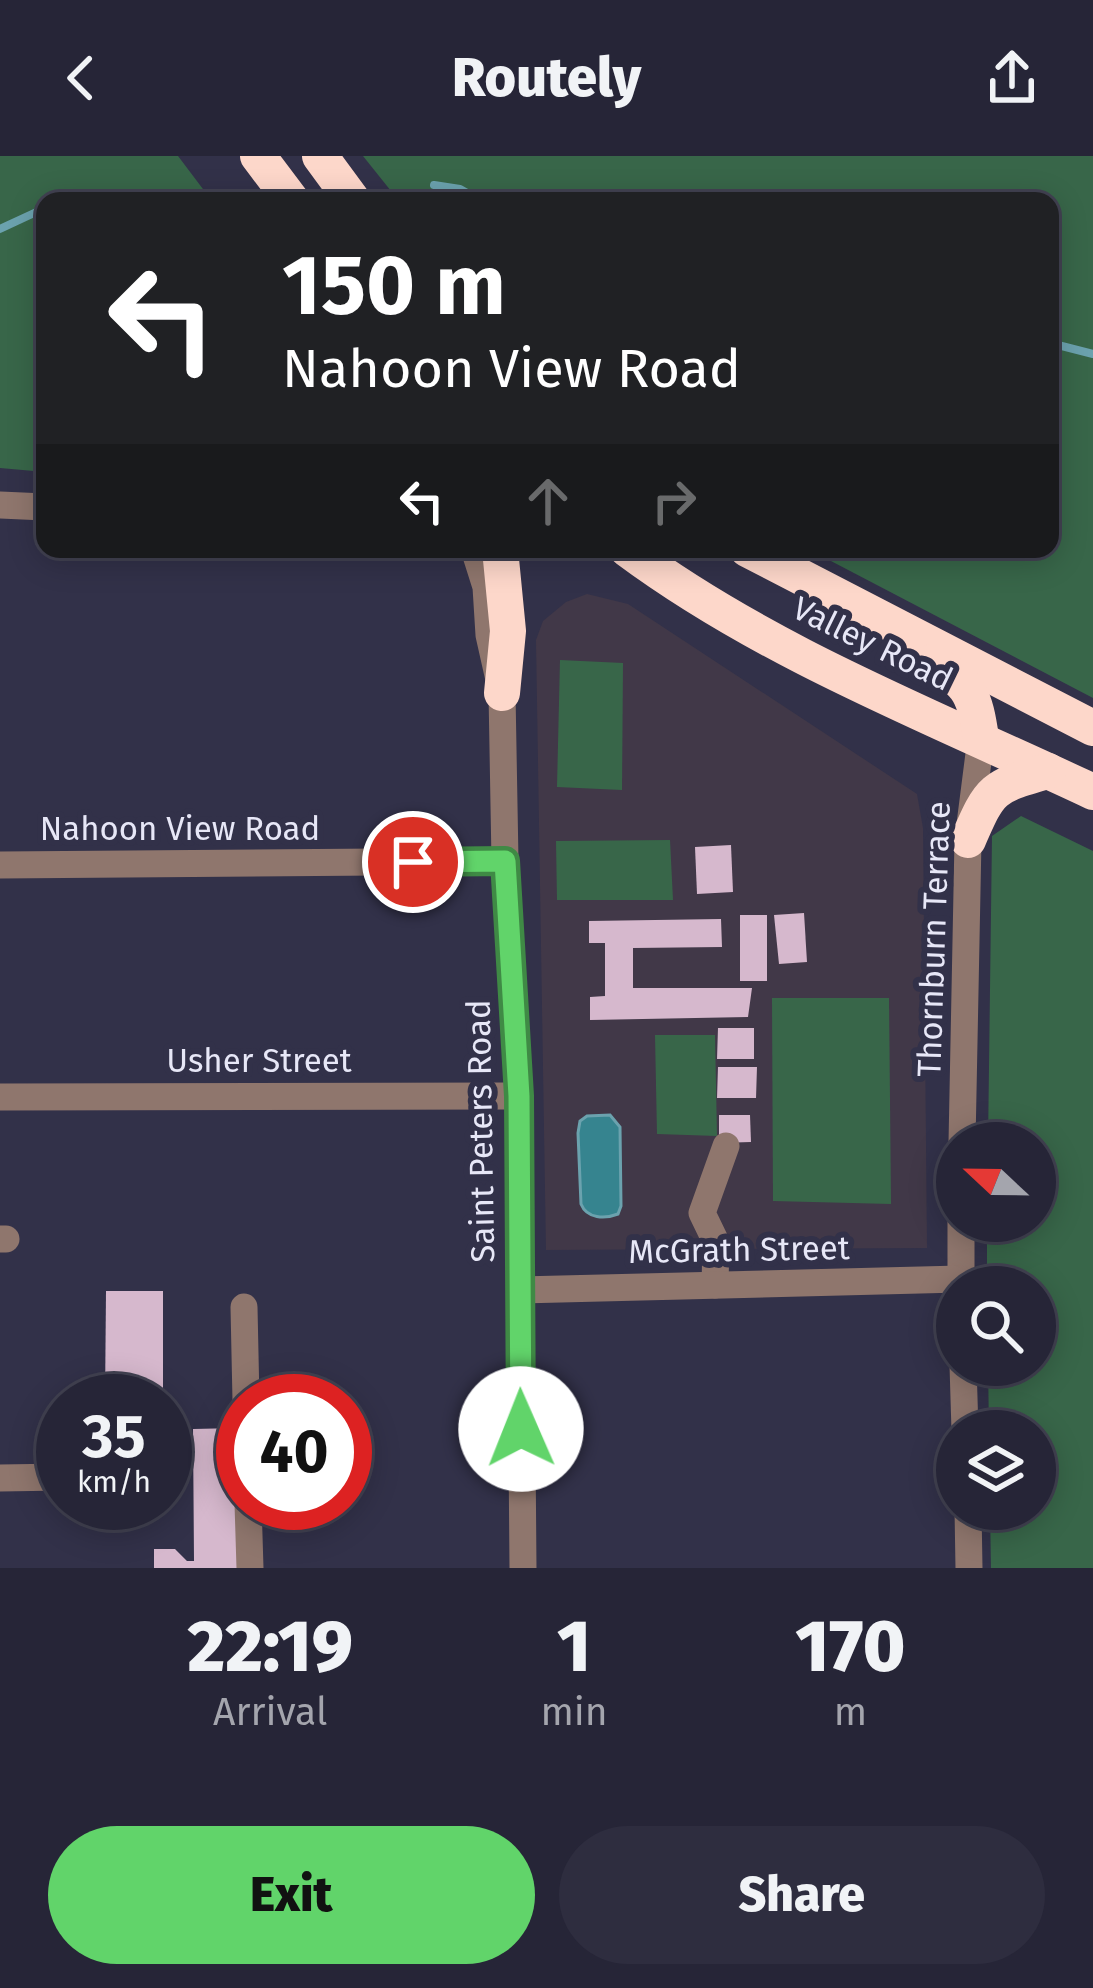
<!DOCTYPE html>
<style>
body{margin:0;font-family:"Fira Sans",sans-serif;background:#2e2d3f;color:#f1f3f6;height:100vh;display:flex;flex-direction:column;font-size:45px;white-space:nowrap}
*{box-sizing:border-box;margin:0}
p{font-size:39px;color:#a4a5ad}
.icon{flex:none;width:66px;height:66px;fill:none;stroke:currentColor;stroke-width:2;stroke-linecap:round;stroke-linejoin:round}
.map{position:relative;height:1412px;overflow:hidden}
.sheet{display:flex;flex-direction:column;background:#262537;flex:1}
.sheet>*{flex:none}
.guide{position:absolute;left:36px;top:36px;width:1023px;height:366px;border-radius:24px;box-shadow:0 6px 30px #0003,0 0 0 3px #424252;background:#202124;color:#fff;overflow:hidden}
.needle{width:78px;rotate:292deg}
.tools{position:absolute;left:936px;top:966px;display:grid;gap:24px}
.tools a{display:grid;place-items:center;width:120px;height:120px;border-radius:50%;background:#262537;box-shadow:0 6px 30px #0003,0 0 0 3px #424252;font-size:60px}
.speed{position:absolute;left:36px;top:1218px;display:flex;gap:24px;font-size:60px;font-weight:700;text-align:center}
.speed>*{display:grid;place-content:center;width:156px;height:156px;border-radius:50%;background:#262537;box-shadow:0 6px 30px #0003,0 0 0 3px #424252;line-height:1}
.speed small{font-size:30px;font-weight:400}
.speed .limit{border:18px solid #d22;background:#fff;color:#111}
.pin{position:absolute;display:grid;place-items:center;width:102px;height:102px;color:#fff;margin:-51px;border:6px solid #fff;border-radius:50%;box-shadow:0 3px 12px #0007}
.me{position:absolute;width:132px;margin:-66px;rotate:359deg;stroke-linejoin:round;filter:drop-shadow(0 0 9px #0008)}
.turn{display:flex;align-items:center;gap:42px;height:252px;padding:0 48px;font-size:54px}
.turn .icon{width:156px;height:156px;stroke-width:2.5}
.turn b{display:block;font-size:84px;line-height:102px}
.lanes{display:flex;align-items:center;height:114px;padding:0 48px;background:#0003;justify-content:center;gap:60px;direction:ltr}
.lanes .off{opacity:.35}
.eta{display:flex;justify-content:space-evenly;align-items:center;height:204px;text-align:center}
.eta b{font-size:72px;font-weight:800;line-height:84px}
.cta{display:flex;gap:24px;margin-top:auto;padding:24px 48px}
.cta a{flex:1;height:138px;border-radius:72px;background:#61d46a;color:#111;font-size:48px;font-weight:800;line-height:138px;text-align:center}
.cta a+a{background:#2e2d3f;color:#f1f3f6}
header{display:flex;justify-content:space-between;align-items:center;height:156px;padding:0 48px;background:#262537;font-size:54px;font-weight:800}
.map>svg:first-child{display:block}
.education{fill:#413848}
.green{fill:#386649}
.water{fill:#36848f;stroke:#6ba2ae;stroke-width:3}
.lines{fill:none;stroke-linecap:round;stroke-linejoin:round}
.stream{stroke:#6ba2ae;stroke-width:8}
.building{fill:#d6b8cd}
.minor{stroke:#8f766d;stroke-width:27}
.highway{stroke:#fdd7ca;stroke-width:36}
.route-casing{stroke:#3f8a45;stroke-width:30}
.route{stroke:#61d46a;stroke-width:21}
.labels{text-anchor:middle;stroke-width:12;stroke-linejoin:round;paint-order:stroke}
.street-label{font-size:33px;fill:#e7e7f7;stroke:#323149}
</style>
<header><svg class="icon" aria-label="back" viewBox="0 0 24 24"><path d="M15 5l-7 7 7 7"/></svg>Routely<svg class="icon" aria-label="share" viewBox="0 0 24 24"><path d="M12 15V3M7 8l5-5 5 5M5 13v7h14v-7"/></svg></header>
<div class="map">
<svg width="1093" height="1412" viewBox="0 0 1093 1412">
<rect width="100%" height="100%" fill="#323149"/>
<polygon class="education" points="587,438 628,448 917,638 923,672 927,1092 546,1094 536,484 543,465 566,446"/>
<g class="green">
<polygon points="0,0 178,0 212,45 45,45 45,316 0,312"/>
<polygon points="363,0 1093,0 1093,542 808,393 1050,393 1050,45 399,45"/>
<polygon points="560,504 623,507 622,634 557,631"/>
<polygon points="1021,660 1093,695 1093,1412 991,1412 990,1353 1035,1353 1035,1275 989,1275 988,1209 1035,1209 1035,1131 987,1131 987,1065 1035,1065 1035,987 988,987 992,680"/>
<polygon points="670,684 673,744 557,744 556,685"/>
<polygon points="772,842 889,842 891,1048 773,1045"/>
<polygon points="655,879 715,879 717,980 657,978"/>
</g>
<path class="water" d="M610,959L620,971L621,1050L618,1058C605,1063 587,1063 581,1048L578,977L580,965L587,960Z"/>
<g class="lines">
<g class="stream">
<polyline points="434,29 460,33 481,45"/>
<polyline points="0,73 45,52"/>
<polyline points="1050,187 1093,198"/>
</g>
</g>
<g class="building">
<polygon points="731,689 733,736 697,738 695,691"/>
<polygon points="804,757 807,806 779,808 774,759"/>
<rect x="740" y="759" width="27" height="66"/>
<polygon points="721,763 722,791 633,792 633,832 752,832 748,861 590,864 590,841 605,840 605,787 589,787 589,765"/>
<polygon points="718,872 754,872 754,903 717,903"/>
<polygon points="718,911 757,911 756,942 717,942"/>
<polygon points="719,959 750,959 751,986 719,987"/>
<polygon points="106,1135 163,1135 163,1245 105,1245"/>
<polygon points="237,1272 238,1412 154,1412 154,1393 175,1393 187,1405 194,1405 193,1273"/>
</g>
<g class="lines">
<g class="minor">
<polyline points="0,349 45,351"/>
<polyline points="474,393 486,431 489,479 502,537 505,705 519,940 523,1412"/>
<polyline points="0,709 505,705"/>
<polyline points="0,941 519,940"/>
<polyline points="962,987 968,684 981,582"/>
<polyline points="0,1083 6,1083"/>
<polyline points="715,1129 716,1086 702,1057 726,990"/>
<polyline points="961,1131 961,1065"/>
<polyline points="520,1134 960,1123"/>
<polyline points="244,1151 246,1245"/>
<polyline points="963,1209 965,1275"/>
<polyline points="0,1322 63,1321"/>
<polyline points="248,1347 250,1412"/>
<polyline points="968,1353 969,1412"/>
</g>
<g class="highway">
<polyline points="258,0 292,45"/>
<polyline points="320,0 353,45"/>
<polyline points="500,393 508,475 502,537"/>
<path d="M627,393C767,497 936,562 1093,636"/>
<polyline points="747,393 1093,572"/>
<path d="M932,506C970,527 975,540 981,582"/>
<path d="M968,684C991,631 992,631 1048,615"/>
</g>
</g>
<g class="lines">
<g class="route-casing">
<polyline id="route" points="413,706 505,705 519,940 521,1273"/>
</g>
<use href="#route" class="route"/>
</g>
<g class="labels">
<g class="street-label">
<text transform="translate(873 487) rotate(26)" y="12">Valley Road</text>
<text x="180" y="684">Nahoon View Road</text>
<text transform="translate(933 783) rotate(-88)" y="12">Thornburn Terrace</text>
<text x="259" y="916">Usher Street</text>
<text transform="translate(480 975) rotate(-91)" y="12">Saint Peters Road</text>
<text transform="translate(739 1093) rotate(-1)" y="12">McGrath Street</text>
</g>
</g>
</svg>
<div class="tools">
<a><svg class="needle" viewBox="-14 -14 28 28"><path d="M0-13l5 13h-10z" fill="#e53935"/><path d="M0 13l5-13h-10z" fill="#a4a5ad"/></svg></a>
<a><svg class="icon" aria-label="search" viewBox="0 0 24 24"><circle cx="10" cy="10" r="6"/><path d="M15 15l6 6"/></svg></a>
<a><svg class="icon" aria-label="layers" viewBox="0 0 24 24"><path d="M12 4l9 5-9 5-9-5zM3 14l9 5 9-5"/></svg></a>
</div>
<div class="speed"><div>35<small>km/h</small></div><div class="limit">40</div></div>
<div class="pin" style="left:413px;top:706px;background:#d93025"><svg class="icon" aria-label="arrive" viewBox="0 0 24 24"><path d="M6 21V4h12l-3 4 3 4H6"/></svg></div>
<svg class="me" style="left:521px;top:1273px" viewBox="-20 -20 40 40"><circle r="19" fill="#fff"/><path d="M0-13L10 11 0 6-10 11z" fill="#61d46a"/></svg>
<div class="guide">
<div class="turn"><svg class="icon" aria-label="left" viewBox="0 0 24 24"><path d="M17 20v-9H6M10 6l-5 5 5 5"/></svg><div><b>150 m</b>Nahoon View Road</div></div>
<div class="lanes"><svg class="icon" aria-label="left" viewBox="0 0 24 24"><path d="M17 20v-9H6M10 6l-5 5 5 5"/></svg><svg class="icon off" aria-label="ahead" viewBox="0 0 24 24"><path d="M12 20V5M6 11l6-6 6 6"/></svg><svg class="icon off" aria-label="right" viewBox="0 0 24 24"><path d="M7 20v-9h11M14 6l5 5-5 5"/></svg></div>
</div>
</div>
<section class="sheet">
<div class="eta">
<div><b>22:19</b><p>Arrival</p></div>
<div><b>1</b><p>min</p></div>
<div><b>170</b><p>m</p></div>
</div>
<div class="cta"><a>Exit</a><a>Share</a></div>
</section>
